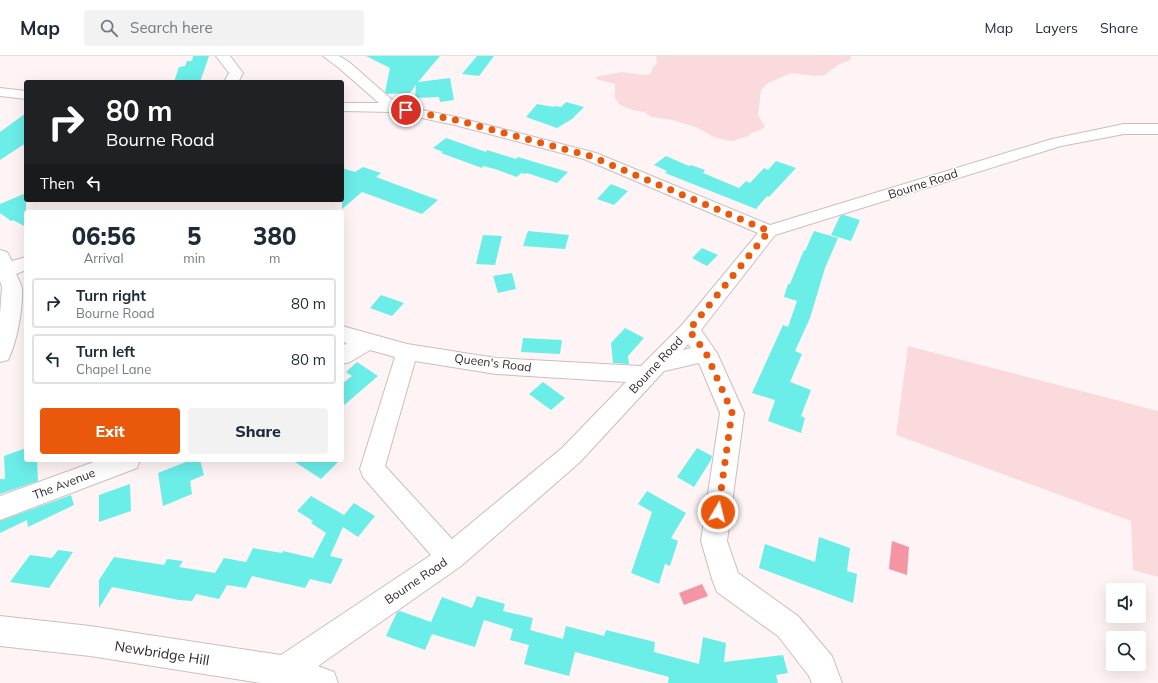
<!DOCTYPE html>
<style>
body{margin:0;font-family:Mulish,sans-serif;background:#f2f2f3;color:#1f2937;height:100vh;display:flex;flex-direction:column;font-size:15px;white-space:nowrap}
*{box-sizing:border-box;margin:0}
p{font-size:13px;color:#747a83}
.icon{flex:none;width:22px;height:22px;fill:none;stroke:currentColor;stroke-width:2;stroke-linecap:round;stroke-linejoin:round}
.map{position:relative;flex:1;overflow:hidden}
.panel{position:absolute;left:24px;top:154px;width:320px;height:252px;display:flex;flex-direction:column;background:#fff;border-radius:4px;box-shadow:0 4px 16px #0002}
.panel>*{flex:none}
.hud{position:absolute;left:24px;top:24px;width:320px;height:122px;border-radius:4px;box-shadow:0 4px 16px #0002;background:#202124;color:#fff;overflow:hidden}
.fabs{position:absolute;left:1106px;top:527px;display:grid;gap:8px}
.fabs a{display:grid;place-items:center;width:40px;height:40px;border-radius:4px;background:#fff;box-shadow:0 4px 16px #0002;font-size:20px}
.pin{position:absolute;display:grid;place-items:center;width:34px;height:34px;color:#fff;margin:-17px;border:2px solid #fff;border-radius:50%;box-shadow:0 1px 4px #0007}
.me{position:absolute;width:44px;margin:-22px;rotate:8deg;stroke-linejoin:round;filter:drop-shadow(0 0 3px #0008)}
.turn{display:flex;align-items:center;gap:14px;height:84px;padding:0 16px;font-size:18px}
.turn .icon{width:52px;height:52px;stroke-width:2.5}
.turn b{display:block;font-size:28px;line-height:34px}
.then{display:flex;align-items:center;height:38px;padding:0 16px;background:#0003;gap:8px;font-size:15px}
.eta{display:flex;justify-content:space-evenly;align-items:center;height:68px;text-align:center}
.eta b{font-size:24px;font-weight:800;line-height:28px}
.primary-button{display:flex;gap:8px;margin-top:auto;padding:8px 16px}
.primary-button a{flex:1;height:46px;border-radius:4px;background:#ea580c;color:#fff;font-size:16px;font-weight:800;line-height:46px;text-align:center}
.primary-button a+a{background:#f2f2f3;color:#1f2937}
ul{padding:0;list-style:none}
li{display:flex;align-items:center;gap:12px;height:50px;margin:0 8px 6px;padding:0 8px;border:2px solid #e0e1e3;border-radius:4px}
li div{flex:1}
li b{display:block;font-size:15px}
li em{font-style:normal}
header{display:flex;align-items:center;gap:24px;box-sizing:border-box;height:56px;padding:0 20px;background:#fff;border-bottom:1px solid #e0e1e3}
header strong{font-size:19px}
nav{display:flex;gap:22px;margin-inline-start:auto;font-size:14px}
.search{width:280px;height:36px;background:#f2f2f3;display:flex;align-items:center;gap:10px;box-sizing:border-box;padding:0 14px;border-radius:4px;color:#747a83;font-size:15px}
.map>svg:first-child{display:block}
.green{fill:#fbdade}
.water{fill:#f395a3}
.building{fill:#6bede8}
.lines{fill:none;stroke-linecap:round;stroke-linejoin:round}
.minor-casing{stroke:#cdbcbe;stroke-width:2}
.minor{fill:#fff;fill-rule:evenodd}
.route{stroke:#ea580c;stroke-width:7;stroke-dasharray:0 12.6}
.labels{text-anchor:middle;stroke-width:3;stroke-linejoin:round;paint-order:stroke}
.street-label{font-size:12px;fill:#2f2829;stroke:#fff}
.near-street-label{font-size:14px;fill:#2f2829;stroke:#fff}
</style>
<header>
<strong>Map</strong>
<div class="search"><svg class="icon" aria-label="search" viewBox="0 0 24 24"><circle cx="10" cy="10" r="6"/><path d="M15 15l6 6"/></svg>Search here</div>
<nav><a>Map</a><a>Layers</a><a>Share</a></nav>
</header>
<div class="map">
<svg width="1158" height="627" viewBox="0 0 1158 627">
<rect width="100%" height="100%" fill="#fef4f5"/>
<g class="green">
<polygon points="656,0 851,0 850,4 838,9 825,19 814,20 791,17 768,27 761,34 758,59 765,71 760,74 749,78 749,80 732,85 716,82 696,71 672,64 651,61 644,56 632,54 620,49 615,42 615,28 596,23 596,21 599,20 622,16 643,19 651,18 653,11 657,8"/>
<polygon points="908,290 1158,355 1158,521 1133,514 1131,465 896,379"/>
</g>
<g class="water">
<polygon points="892,485 909,491 907,519 889,513"/>
<polygon points="702,528 708,540 684,549 679,537"/>
</g>
<g class="building">
<polygon points="193,0 209,0 200,26 174,26 179,11 185,10 187,5 192,5"/>
<polygon points="366,0 440,0 418,26 450,22 454,44 440,46 439,41 415,42 416,29 410,37 387,38 385,36 390,12"/>
<polygon points="477,0 494,0 479,20 462,18"/>
<polygon points="566,46 584,51 572,63 557,72 526,61 537,48 554,51 555,50 561,51"/>
<polygon points="26,57 26,87 0,104 0,76"/>
<polygon points="446,82 486,96 487,94 516,103 518,101 568,116 557,127 527,117 526,118 521,117 517,121 495,113 483,110 482,112 441,97 443,96 433,92"/>
<polygon points="666,100 689,110 691,109 705,114 703,117 739,132 746,125 750,127 764,112 768,114 776,105 796,112 769,141 767,140 756,153 665,117 667,115 654,109"/>
<polygon points="363,111 381,117 376,121 438,144 422,158 362,136 342,153 342,112 355,116"/>
<polygon points="611,128 628,135 614,149 597,143"/>
<polygon points="26,137 26,171 13,164 11,165 0,157 0,148"/>
<polygon points="844,159 860,164 851,185 831,179 840,160"/>
<polygon points="528,175 569,179 565,193 523,190"/>
<polygon points="814,175 838,182 825,212 810,262 795,295 802,298 790,326 811,334 801,360 805,362 801,377 768,365 775,344 752,337 783,269 788,271 797,245 784,241 788,228 790,228 804,194 805,195"/>
<polygon points="483,179 502,180 495,209 476,208"/>
<polygon points="702,192 718,199 707,210 692,202"/>
<polygon points="512,217 516,233 498,237 493,220"/>
<polygon points="381,239 404,247 392,260 370,252"/>
<polygon points="625,272 644,282 628,300 629,308 613,307 611,287"/>
<polygon points="523,282 562,284 560,298 521,296"/>
<polygon points="357,306 378,320 342,351 342,328 352,320 346,316"/>
<polygon points="543,326 565,342 551,354 529,338"/>
<polygon points="26,392 26,404 37,404 38,425 0,438 0,423 5,423 4,400"/>
<polygon points="697,392 712,400 711,404 694,431 677,421"/>
<polygon points="191,404 200,404 204,419 190,425 192,438 163,450 158,417"/>
<polygon points="292,404 340,404 321,423"/>
<polygon points="130,428 131,455 99,466 99,439"/>
<polygon points="647,435 686,457 671,482 678,485 670,510 665,508 659,528 631,517 652,456 638,448"/>
<polygon points="71,439 74,449 28,471 27,464 0,477 0,465"/>
<polygon points="311,440 344,459 354,447 375,460 358,481 343,471 330,500 343,503 331,528 310,523 305,532 252,520 246,532 227,529 219,543 196,538 192,545 179,544 112,531 99,552 99,524 114,501 164,509 167,503 183,505 179,511 215,517 224,502 246,506 253,492 282,497 283,495 313,502 326,477 311,467 313,465 297,455"/>
<polygon points="819,481 850,492 847,515 857,518 853,547 759,512 765,488 815,506"/>
<polygon points="58,494 73,496 49,532 10,526 30,499 52,502"/>
<polygon points="477,540 505,548 503,555 533,562 530,574 563,583 566,570 604,580 606,574 655,586 654,596 699,608 703,581 726,587 724,606 783,599 788,617 776,619 778,627 668,627 669,621 575,596 569,620 524,608 529,589 510,584 513,573 484,564 475,591 432,578 425,594 386,580 397,556 400,555 431,566 442,541 472,552"/>
</g>
<g class="lines">
<g class="minor-casing">
<g id="minor">
<polygon points="216,0 230,0 243,17 238,26 224,26 229,17"/>
<path d="M323,0H339L349,6L398,49L456,61L596,97L770,169L1052,83L1124,68H1158V78H1124L1061,90L775,179L701,274L717,297L744,357L727,485L738,517L798,560L832,600L842,627H812L809,620L778,580L717,536L713,526L701,485L720,357L699,307L664,315L580,406L461,510L318,610L334,616L338,627H261L90,600L0,590V560L90,570L281,599L431,499L363,421L360,413L395,301L370,294L350,306L342,308V290L347,287L342,286V270L407,288L496,302L641,310L682,269L758,177L584,103L455,69L393,56L342,55V47H379L339,12ZM688,288L691,292L683,294ZM415,305L496,318L626,326L562,392L452,483L385,410Z"/>
<polygon points="0,32 26,35 26,43 0,40"/>
<path d="M0,194L7,196L12,205L26,201V214L16,218C18,222 21,228 22,232C23,253 17,286 8,304L0,306V258L2,231L0,225Z"/>
<polygon points="99,404 140,404 137,412 0,464 0,440"/>
</g>
</g>
<use href="#minor" class="minor"/>
</g>
<g class="lines">
<polyline class="route" points="406,54 456,64 590,100 769,175 689,274 706,297 732,356 718,456"/>
</g>
<g class="labels">
<g class="street-label">
<text transform="translate(923 128) rotate(-18)" y="4">Bourne Road</text>
<text transform="translate(493 307) rotate(7)" y="4">Queen's Road</text>
<text transform="translate(656 309) rotate(-47)" y="4">Bourne Road</text>
<text transform="translate(64 428) rotate(-21)" y="4">The Avenue</text>
<text transform="translate(416 525) rotate(-34)" y="4">Bourne Road</text>
</g>
<g class="near-street-label">
<text transform="translate(162 597) rotate(9)" y="5">Newbridge Hill</text>
</g>
</g>
</svg>
<div class="fabs">
<a><svg class="icon" aria-label="sound" viewBox="0 0 24 24"><path d="M4 9h4l5-4v14l-5-4H4zM17 9q2 3 0 6"/></svg></a>
<a><svg class="icon" aria-label="search" viewBox="0 0 24 24"><circle cx="10" cy="10" r="6"/><path d="M15 15l6 6"/></svg></a>
</div>
<div class="pin" style="left:406px;top:54px;background:#d93025"><svg class="icon" aria-label="arrive" viewBox="0 0 24 24"><path d="M6 21V4h12l-3 4 3 4H6"/></svg></div>
<svg class="me" style="left:718px;top:456px" viewBox="-20 -20 40 40"><circle r="17" fill="#ea580c" stroke="#fff" stroke-width="3"/><path d="M0-11L8 9 0 5-8 9z" fill="#fff"/></svg>
<div class="hud">
<div class="turn"><svg class="icon" aria-label="right" viewBox="0 0 24 24"><path d="M7 20v-9h11M14 6l5 5-5 5"/></svg><div><b>80 m</b>Bourne Road</div></div>
<div class="then">Then<svg class="icon" aria-label="left" viewBox="0 0 24 24"><path d="M17 20v-9H6M10 6l-5 5 5 5"/></svg></div>
</div>
<section class="panel">
<div class="eta">
<div><b>06:56</b><p>Arrival</p></div>
<div><b>5</b><p>min</p></div>
<div><b>380</b><p>m</p></div>
</div>
<ul>
<li><svg class="icon" aria-label="right" viewBox="0 0 24 24"><path d="M7 20v-9h11M14 6l5 5-5 5"/></svg><div><b>Turn right</b><p>Bourne Road</p></div><em>80 m</em></li>
<li><svg class="icon" aria-label="left" viewBox="0 0 24 24"><path d="M17 20v-9H6M10 6l-5 5 5 5"/></svg><div><b>Turn left</b><p>Chapel Lane</p></div><em>80 m</em></li>
</ul>
<div class="primary-button"><a>Exit</a><a>Share</a></div>
</section>
</div>
